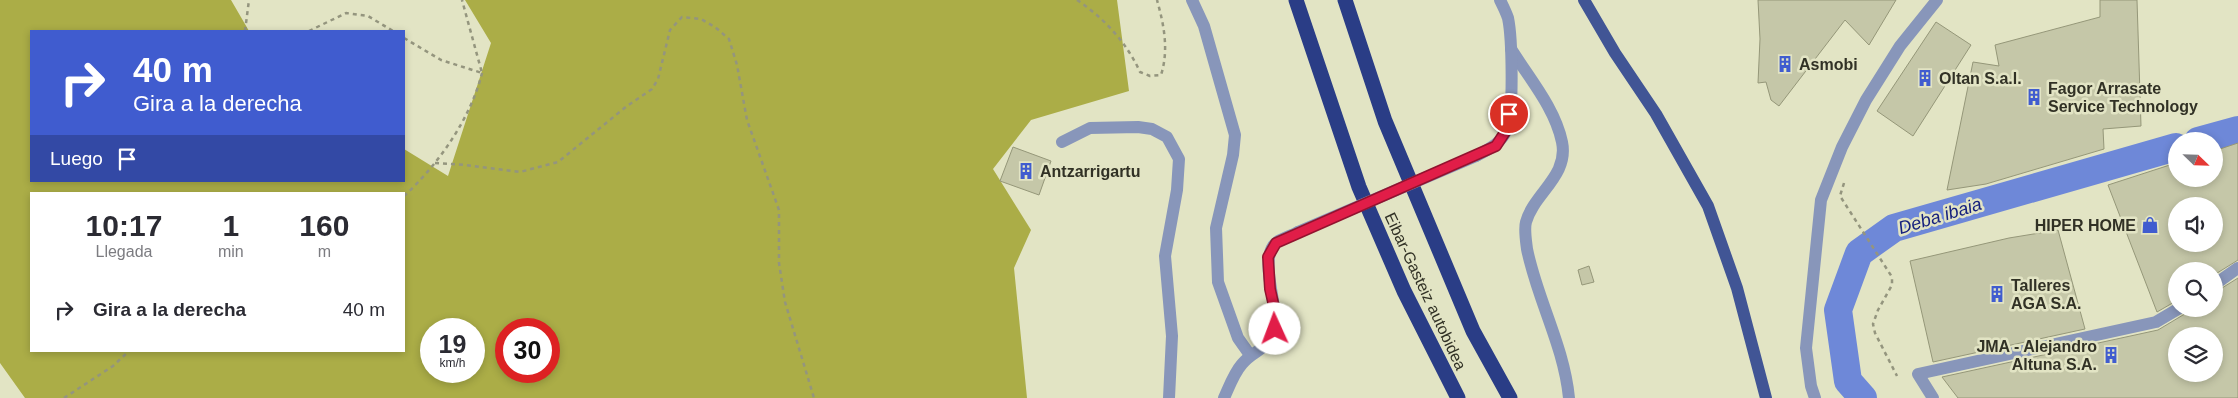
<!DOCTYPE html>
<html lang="es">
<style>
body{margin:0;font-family:Helvetica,sans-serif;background:#f7f7f7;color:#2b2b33;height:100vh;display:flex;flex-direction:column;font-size:19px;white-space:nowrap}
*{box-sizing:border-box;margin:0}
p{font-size:16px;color:#7c7c81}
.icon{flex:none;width:28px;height:28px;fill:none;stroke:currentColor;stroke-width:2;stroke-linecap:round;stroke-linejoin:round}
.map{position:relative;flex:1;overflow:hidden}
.panel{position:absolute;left:30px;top:192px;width:375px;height:160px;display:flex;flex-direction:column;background:#fff;border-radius:0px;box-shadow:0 2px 8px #0003}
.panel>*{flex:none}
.hud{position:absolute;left:30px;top:30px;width:375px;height:152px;border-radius:0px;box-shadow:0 2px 8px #0003;background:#405ccf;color:#fff;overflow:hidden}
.needle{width:32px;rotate:113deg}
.tools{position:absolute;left:2168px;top:132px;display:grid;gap:10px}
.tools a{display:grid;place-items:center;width:55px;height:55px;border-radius:50%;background:#fff;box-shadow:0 2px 8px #0003;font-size:25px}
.speed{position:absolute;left:420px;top:318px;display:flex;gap:10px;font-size:25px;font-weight:700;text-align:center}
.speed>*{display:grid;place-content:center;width:65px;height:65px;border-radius:50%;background:#fff;box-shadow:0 2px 8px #0003;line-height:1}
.speed small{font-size:12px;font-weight:400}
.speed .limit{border:8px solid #d22;background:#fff;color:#111}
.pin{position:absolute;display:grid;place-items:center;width:42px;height:42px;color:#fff;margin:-21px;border:2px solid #fff;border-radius:50%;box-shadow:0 1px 5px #0007}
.me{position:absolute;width:55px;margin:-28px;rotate:358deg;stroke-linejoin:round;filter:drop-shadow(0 0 4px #0008)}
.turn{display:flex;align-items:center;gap:18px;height:105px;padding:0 20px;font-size:22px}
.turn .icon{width:65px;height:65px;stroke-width:2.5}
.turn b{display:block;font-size:35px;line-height:42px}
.then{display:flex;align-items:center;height:48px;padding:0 20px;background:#0003;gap:10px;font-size:19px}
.eta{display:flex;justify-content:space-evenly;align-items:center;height:85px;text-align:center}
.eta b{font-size:30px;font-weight:700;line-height:35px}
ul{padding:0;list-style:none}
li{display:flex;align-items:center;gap:15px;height:65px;padding:0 20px}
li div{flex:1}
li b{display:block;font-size:19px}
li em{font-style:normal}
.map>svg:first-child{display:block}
.forest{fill:#abad47;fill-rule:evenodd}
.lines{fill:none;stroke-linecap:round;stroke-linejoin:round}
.river{stroke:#6e88d8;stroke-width:28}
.building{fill:#c5c7a8;stroke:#959779;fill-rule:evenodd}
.path{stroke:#94957e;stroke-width:2.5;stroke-dasharray:4 4;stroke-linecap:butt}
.minor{stroke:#8896ba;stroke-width:12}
.major{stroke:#415595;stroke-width:12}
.highway{stroke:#2a3d86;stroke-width:15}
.minor-bridge{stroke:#8896ba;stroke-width:12}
.route-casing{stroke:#92132f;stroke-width:12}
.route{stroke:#e11d48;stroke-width:9}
.labels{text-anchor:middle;stroke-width:5;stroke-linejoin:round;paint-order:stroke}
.poi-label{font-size:16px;font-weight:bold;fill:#313125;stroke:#e2e4c4;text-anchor:start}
.street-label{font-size:16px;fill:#313125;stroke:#e2e4c4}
.water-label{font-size:18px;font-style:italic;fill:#15207d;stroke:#e2e4c4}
</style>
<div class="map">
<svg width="2238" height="398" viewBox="0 0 2238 398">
<rect width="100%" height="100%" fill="#e2e4c4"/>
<path class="forest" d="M0,0H231L249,31H31V181H404V149L448,176L491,43L465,0H1117L1129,91L1031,120L993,169L1031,230L1014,268L1027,398H25L0,363ZM31,194H404V351H31ZM431,329H474V371H431ZM506,329H549V371H506Z"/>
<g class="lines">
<g class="river">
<polyline points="2198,141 2238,130"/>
<polyline points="1863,398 1848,381 1838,310 1859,253 1894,228 2176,147"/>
</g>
</g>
<g class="building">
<polygon points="1758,0 1896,0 1869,45 1845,20 1779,106 1771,100 1766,82 1758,83 1760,39"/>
<polygon points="2100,0 2137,0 2141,126 2103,129 2104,149 1986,184 1947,190 1973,62 1999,66 1995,45 2100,17"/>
<polygon points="1936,22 1971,45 1913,136 1877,111"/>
<path d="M2238,143V260L2214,275V271H2176V301L2157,312L2108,185L2176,163V179H2214V151ZM2176,206H2214V244H2176Z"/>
<polygon points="1013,147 1051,161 1039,195 1000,181"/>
<polygon points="2058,230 2085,329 1933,362 1910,261 2009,238"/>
<polygon points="1589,266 1594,282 1582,285 1578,270"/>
<path d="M2238,278V398H1958L1942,377L2158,330L2193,309H2214V293ZM2176,336H2214V374H2176Z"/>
</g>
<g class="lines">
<g class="path">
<path d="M1077,0C1104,18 1127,43 1140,72L1150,76L1161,75C1169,50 1164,25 1157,0"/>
<polyline points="245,31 249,0"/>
<polyline points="309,31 346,13 368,16 393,31"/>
<polyline points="404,38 441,60 482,73 462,0"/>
<polyline points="435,163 465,165 520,172 558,162 627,106 652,89 658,79 670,30 682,17 701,19 715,27 729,39 737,65 747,120 779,210 779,263 785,302 814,398"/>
<polyline points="1844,183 1840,196 1892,277 1892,285 1878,310 1873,324 1875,333 1897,376"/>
<path d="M404,196C438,165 471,118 482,73"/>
<polyline points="64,398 113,366 129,351"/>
</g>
<g class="minor">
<polyline points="1192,0 1204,26 1235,135 1233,155 1216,228 1218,282 1238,338 1250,355"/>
<path d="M1511,49C1529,78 1555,108 1562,142C1569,176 1534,193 1526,222C1524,229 1526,241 1527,249C1537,299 1564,346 1569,398"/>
<polyline points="1062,142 1090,128 1138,127 1152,129 1167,137 1179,159 1177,190 1165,256 1172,336 1169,398"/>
<path d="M1476,156C1489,149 1501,144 1507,129C1514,112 1512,37 1508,18C1506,12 1503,6 1500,0"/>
<polyline points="2214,285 2238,268"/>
<path d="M1224,398C1229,387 1234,373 1242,364C1254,349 1270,350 1275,328C1279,307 1257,257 1277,242C1283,238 1291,236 1298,232"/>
<polyline points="1815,398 1811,386 1806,348 1821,200 1842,147 1866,100 1900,46 1937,0"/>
<polyline points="1933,398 1918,374 2156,322 2178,309"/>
</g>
<polyline class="major" points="1584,0 1615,53 1656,114 1708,206 1737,288 1766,398"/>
<g class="highway">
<polyline points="1296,0 1359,187 1404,291 1458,398"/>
<polyline points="1345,0 1385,121 1473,331 1510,398"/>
</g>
<polyline class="minor-bridge" points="1298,232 1476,156"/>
</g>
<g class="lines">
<g class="route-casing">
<polyline id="route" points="1275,329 1275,311 1270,289 1268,257 1276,243 1496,146 1507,129 1509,114"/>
</g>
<use href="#route" class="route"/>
</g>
<defs>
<g id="building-bare" transform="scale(1.35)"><path d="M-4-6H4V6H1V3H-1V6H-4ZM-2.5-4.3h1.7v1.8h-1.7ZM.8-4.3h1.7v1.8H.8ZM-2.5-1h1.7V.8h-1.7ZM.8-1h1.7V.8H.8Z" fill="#405ccf" stroke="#e2e4c4" stroke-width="2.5" paint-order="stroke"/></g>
<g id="shop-bare" transform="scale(1.35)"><path d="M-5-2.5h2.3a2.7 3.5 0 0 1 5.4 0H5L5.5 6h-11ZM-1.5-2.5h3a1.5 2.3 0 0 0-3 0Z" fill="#405ccf" stroke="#e2e4c4" stroke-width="2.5" paint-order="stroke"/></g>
</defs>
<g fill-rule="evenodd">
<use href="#building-bare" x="1785" y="64"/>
<use href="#building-bare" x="1925" y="78"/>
<use href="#building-bare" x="2034" y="97"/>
<use href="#building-bare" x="1026" y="171"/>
<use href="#shop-bare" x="2150" y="225"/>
<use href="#building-bare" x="1997" y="294"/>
<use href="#building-bare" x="2111" y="355"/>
</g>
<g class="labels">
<g class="poi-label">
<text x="1799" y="70">Asmobi</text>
<text x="1939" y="84">Oltan S.a.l.</text>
<text x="2048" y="94">Fagor Arrasate<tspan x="2048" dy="18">Service Technology</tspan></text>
<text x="1040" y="177">Antzarrigartu</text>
<text x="2136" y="231" text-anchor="end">HIPER HOME</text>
<text x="2011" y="291">Talleres<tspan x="2011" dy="18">AGA S.A.</tspan></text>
<text x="2097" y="352" text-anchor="end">JMA - Alejandro<tspan x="2097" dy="18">Altuna S.A.</tspan></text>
</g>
<g class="street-label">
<text transform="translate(1426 291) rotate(65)" y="6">Eibar-Gasteiz autobidea</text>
</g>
<g class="water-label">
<text transform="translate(1940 216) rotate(-17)" y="6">Deba ibaia</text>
</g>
</g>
</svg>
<div class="tools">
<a><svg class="needle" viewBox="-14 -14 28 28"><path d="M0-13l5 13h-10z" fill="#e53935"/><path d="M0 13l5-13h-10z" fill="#7c7c81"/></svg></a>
<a><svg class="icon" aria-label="sound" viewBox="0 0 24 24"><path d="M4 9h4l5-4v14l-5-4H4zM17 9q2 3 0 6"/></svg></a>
<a><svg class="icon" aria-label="search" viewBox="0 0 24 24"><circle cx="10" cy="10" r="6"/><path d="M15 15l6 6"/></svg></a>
<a><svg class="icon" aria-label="layers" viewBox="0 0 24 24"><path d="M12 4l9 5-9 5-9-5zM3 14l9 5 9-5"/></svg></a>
</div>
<div class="speed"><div>19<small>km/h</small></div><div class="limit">30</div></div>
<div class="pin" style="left:1509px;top:114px;background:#d93025"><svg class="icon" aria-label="arrive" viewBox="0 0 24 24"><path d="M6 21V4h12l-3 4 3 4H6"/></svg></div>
<svg class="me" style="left:1275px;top:329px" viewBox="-20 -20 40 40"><circle r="19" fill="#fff"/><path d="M0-13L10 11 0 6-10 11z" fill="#e11d48"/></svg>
<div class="hud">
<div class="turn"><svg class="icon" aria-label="right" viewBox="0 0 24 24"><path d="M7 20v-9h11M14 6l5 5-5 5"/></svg><div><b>40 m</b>Gira a la derecha</div></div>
<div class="then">Luego<svg class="icon" aria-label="arrive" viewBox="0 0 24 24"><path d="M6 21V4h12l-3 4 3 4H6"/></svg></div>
</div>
<section class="panel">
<div class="eta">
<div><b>10:17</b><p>Llegada</p></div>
<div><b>1</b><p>min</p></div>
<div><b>160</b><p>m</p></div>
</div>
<ul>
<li><svg class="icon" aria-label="right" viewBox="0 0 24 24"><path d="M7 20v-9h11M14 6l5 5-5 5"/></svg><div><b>Gira a la derecha</b></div><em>40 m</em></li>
</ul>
</section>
</div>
